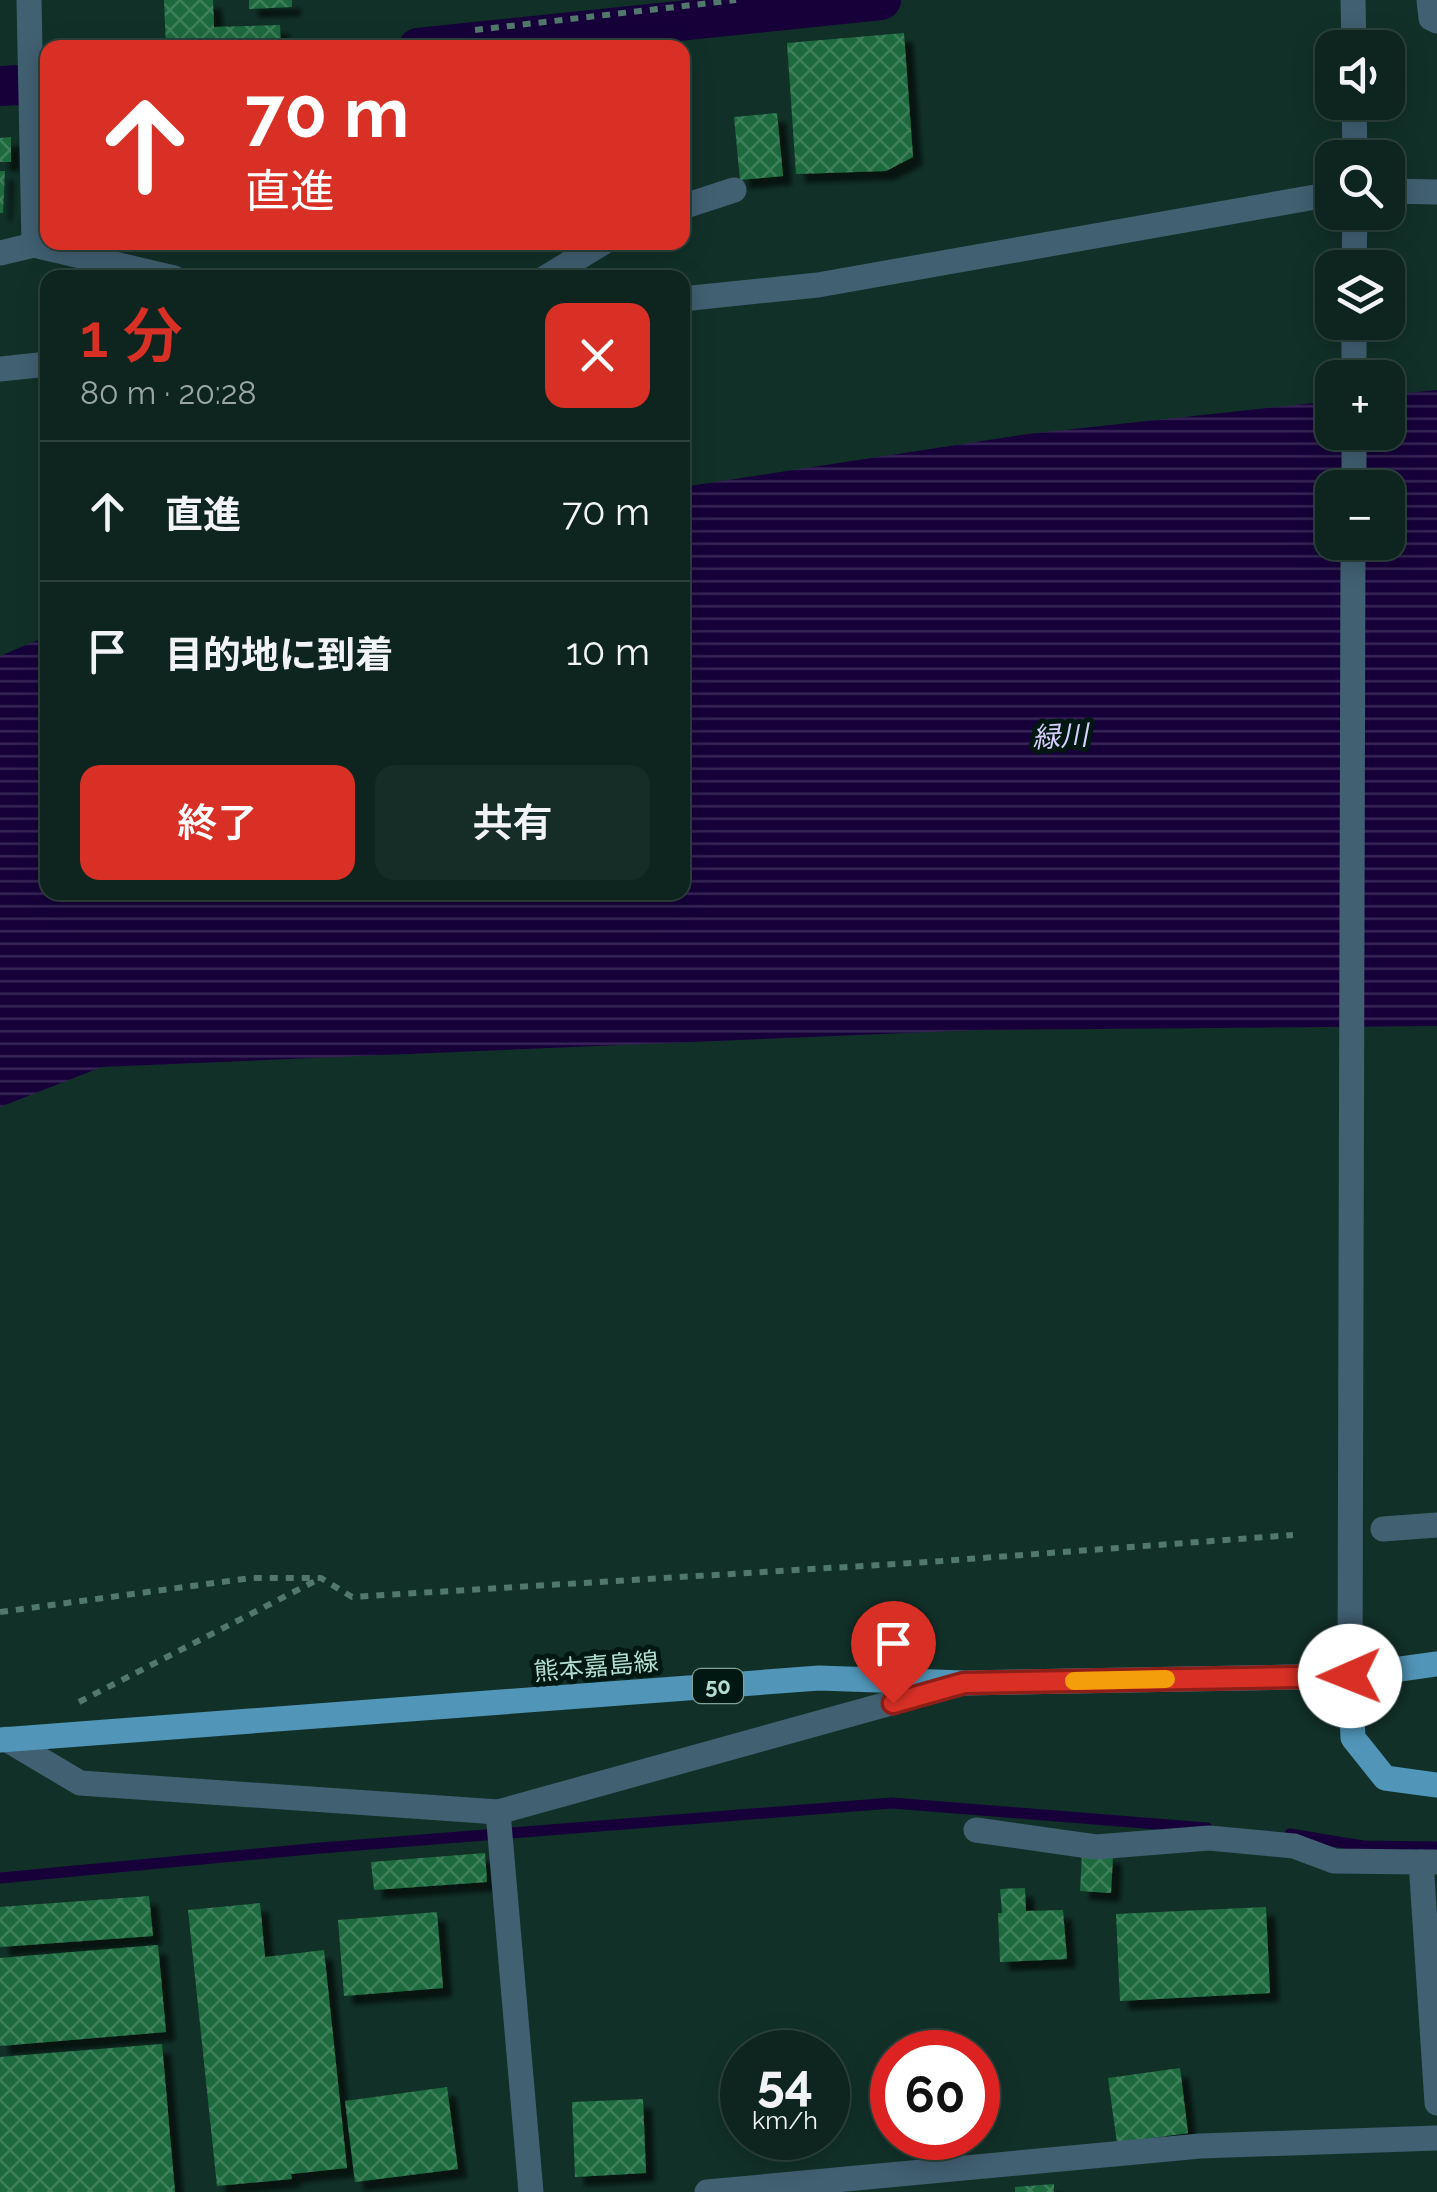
<!DOCTYPE html>
<html lang="ja">
<meta charset="utf-8">
<style>
body{margin:0;font-family:Raleway,"Noto Sans JP",sans-serif;background:#162d27;color:#f1f3f6;height:100vh;display:flex;flex-direction:column;font-size:38px;white-space:nowrap}
*{box-sizing:border-box;margin:0}
p{font-size:32px;color:#9aa5a4}
.icon{flex:none;width:55px;height:55px;fill:none;stroke:currentColor;stroke-width:2;stroke-linecap:round;stroke-linejoin:round}
.map{position:relative;flex:1;overflow:hidden}
.sheet{position:absolute;left:40px;top:270px;width:650px;height:630px;display:flex;flex-direction:column;background:#0d251e;border-radius:20px;box-shadow:0 5px 25px #0003,0 0 0 2px #2d423c}
.sheet>*{flex:none}
.banner{position:absolute;left:40px;top:40px;width:650px;height:210px;border-radius:20px;box-shadow:0 5px 25px #0003,0 0 0 2px #2d423c;background:#d93025;color:#fff;overflow:hidden}
.tools{position:absolute;left:1315px;top:30px;display:grid;gap:20px}
.tools a{display:grid;place-items:center;width:90px;height:90px;border-radius:20px;background:#0d251e;box-shadow:0 5px 25px #0003,0 0 0 2px #2d423c;font-size:50px}
.speed{position:absolute;left:720px;top:2030px;display:flex;gap:20px;font-size:50px;font-weight:700;text-align:center}
.speed>*{display:grid;place-content:center;width:130px;height:130px;border-radius:50%;background:#0d251e;box-shadow:0 5px 25px #0003,0 0 0 2px #2d423c;line-height:1}
.speed small{font-size:25px;font-weight:400}
.speed .limit{border:15px solid #d22;background:#fff;color:#111}
.pin{position:absolute;display:grid;place-items:center;width:85px;height:85px;color:#fff;margin:-102px -42px;border-radius:50% 50% 50% 0;rotate:-45deg;box-shadow:0 0 10px #0007}
.pin .icon{rotate:45deg}
.me{position:absolute;width:110px;margin:-55px;rotate:269deg;stroke-linejoin:round;filter:drop-shadow(0 0 8px #0008)}
.turn{display:flex;align-items:center;gap:35px;height:210px;padding:0 40px;font-size:45px}
.turn .icon{width:130px;height:130px;stroke-width:2.5}
.turn b{display:block;font-size:70px;line-height:85px}
.round{display:grid;place-items:center;flex:none;width:105px;height:105px;border-radius:20px;background:#162d27}
.head{display:flex;align-items:center;justify-content:space-between;height:170px;padding:0 40px}
h1{font-size:60px;font-weight:600;line-height:75px;color:#d93025}
.button{display:flex;gap:20px;margin-top:auto;padding:20px 40px}
.button a{flex:1;height:115px;border-radius:20px;background:#d93025;color:#fff;font-size:40px;font-weight:600;line-height:115px;text-align:center}
.button a+a{background:#162d27;color:#f1f3f6}
ul{padding:0;list-style:none}
li{display:flex;align-items:center;gap:30px;height:140px;padding:0 40px;border-top:2px solid #2d423c}
li div{flex:1}
li b{display:block;font-size:38px}
li em{font-style:normal}
.map>svg:first-child{display:block}
.water{fill:url(#water-rules);fill-rule:evenodd}
.lines{fill:none;stroke-linecap:round;stroke-linejoin:round}
.stream{stroke:#17003a;stroke-width:11}
.canal{stroke:#17003a;stroke-width:40}
.building{fill:url(#building-cross-hatch);filter:url(#shadow)}
.path{stroke:#52776b;stroke-width:6;stroke-dasharray:8 8;stroke-linecap:butt}
.minor{stroke:#416072;stroke-width:25}
.major{stroke:#5195b8;stroke-width:25}
.route-casing{stroke:#8d1f18;stroke-width:25}
.route{stroke:#d93025;stroke-width:18}
.slow{stroke:#f59e0b;stroke-width:18}
.labels{text-anchor:middle;stroke-width:10;stroke-linejoin:round;paint-order:stroke}
.shield{fill:#001811;stroke:#7ca396;stroke-width:2.5}
.shield-label{font-size:22px;font-weight:bold;fill:#b1decf}
.street-label{font-size:25px;fill:#b1decf;stroke:#001811}
.water-label{font-size:28px;font-style:italic;fill:#d6cefc;stroke:#001811}
</style>
<div class="map">
<svg width="1437" height="2192" viewBox="0 0 1437 2192">
<defs>
<pattern id="water-rules" width="6" height="5" patternUnits="userSpaceOnUse" patternTransform="scale(2.5)"><rect width="6" height="5" fill="#17003a"/><path d="M0 2.5h6" fill="none" stroke="#362555"/></pattern>
<pattern id="building-cross-hatch" width="8" height="8" patternUnits="userSpaceOnUse" patternTransform="scale(2.5)"><rect width="8" height="8" fill="#1f6a3e"/><path d="M0 0l8 8M0 8l8-8" fill="none" stroke="#3d7f59"/></pattern>
<filter id="shadow"><feDropShadow dx="9" dy="9" stdDeviation="2.5" flood-color="#0009"/></filter>
</defs>
<rect width="100%" height="100%" fill="#113128"/>
<path class="water" d="M1437,390V1026L978,1030L102,1067L0,1107V656L47,636L48,892H682L683,487L1027,434L1332,401V432H1388V395ZM1332,488H1388V542H1332Z"/>
<g class="lines">
<g class="stream">
<polyline points="1290,1834 1363,1846 1437,1847"/>
<polyline points="0,1878 321,1848 892,1803 1207,1828"/>
</g>
<g class="canal">
<polyline points="418,48 881,0"/>
<polyline points="0,86 20,85"/>
</g>
</g>
<g class="building">
<polygon points="164,0 213,0 214,27 280,25 281,48 166,48"/>
<polygon points="249,0 292,0 292,7 249,9"/>
<polygon points="904,33 913,157 886,171 796,174 787,43"/>
<polygon points="777,113 783,176 740,180 734,117"/>
<polygon points="11,137 11,162 0,162 0,138"/>
<polygon points="0,171 5,171 3,213 0,213"/>
<polygon points="485,1853 487,1882 374,1890 371,1862"/>
<polygon points="1082,1853 1113,1855 1111,1893 1080,1891"/>
<polygon points="1025,1888 1026,1911 1063,1910 1067,1959 1000,1962 998,1913 1002,1913 1000,1889"/>
<polygon points="149,1896 153,1936 0,1947 0,1907"/>
<polygon points="260,1903 265,1957 324,1950 347,2168 291,2174 292,2179 217,2186 188,1910"/>
<polygon points="1266,1907 1270,1993 1120,2001 1116,1914"/>
<polygon points="437,1912 443,1988 344,1996 338,1920"/>
<polygon points="158,1945 166,2032 0,2046 0,1958"/>
<polygon points="162,2044 175,2192 0,2192 0,2057"/>
<polygon points="1180,2068 1188,2133 1117,2143 1108,2078"/>
<polygon points="447,2087 458,2169 355,2182 345,2101"/>
<polygon points="643,2099 646,2173 575,2177 572,2102"/>
<polygon points="1054,2184 1054,2192 1015,2192 1015,2187"/>
</g>
<g class="lines">
<g class="path">
<polyline points="475,30 736,0"/>
<polyline points="0,1612 251,1578 321,1578 352,1597 928,1562 1293,1535"/>
<polyline points="79,1702 317,1580"/>
</g>
<g class="minor">
<polyline points="1353,0 1354,48"/>
<polyline points="1429,0 1431,18 1437,21"/>
<polyline points="1354,102 1355,158"/>
<polyline points="1388,191 1437,192"/>
<polyline points="682,207 734,190"/>
<polyline points="34,245 174,278"/>
<polyline points="0,253 34,245 29,0"/>
<polyline points="1354,268 1355,212"/>
<polyline points="545,278 604,242"/>
<polyline points="682,299 818,285 1332,194"/>
<polyline points="0,369 48,364"/>
<polyline points="1354,378 1354,322"/>
<polyline points="1354,488 1354,432"/>
<polyline points="1383,1529 1437,1525"/>
<polyline points="1350,1676 1353,542"/>
<polyline points="6,1739 80,1783 498,1812 956,1685"/>
<polyline points="498,1812 531,2192"/>
<polyline points="976,1830 1096,1847 1209,1838 1294,1846 1334,1861 1421,1862"/>
<polyline points="1435,1862 1421,1862 1437,2103"/>
<polyline points="707,2192 1200,2146 1437,2138"/>
</g>
<g class="major">
<polyline points="1350,1676 1353,1738 1385,1778 1437,1785"/>
<polyline points="0,1740 819,1678 964,1683 1350,1676 1437,1664"/>
</g>
</g>
<g class="lines">
<g class="route-casing">
<polyline id="route" points="893,1703 964,1683 1350,1676"/>
</g>
<use href="#route" class="route"/>
<polyline class="slow" points="1074,1681 1166,1679"/>
</g>
<g class="labels">
<rect class="shield" x="693" y="1669" width="50" height="34" rx="8"/>
<g class="shield-label">
<text x="718" y="1694">50</text>
</g>
<g class="street-label">
<text transform="translate(596 1666) rotate(-5)" y="9">熊本嘉島線</text>
</g>
<g class="water-label">
<text transform="translate(1060 736) rotate(-3)" y="10">緑川</text>
</g>
</g>
</svg>
<div class="tools">
<a><svg class="icon" aria-label="sound" viewBox="0 0 24 24"><path d="M4 9h4l5-4v14l-5-4H4zM17 9q2 3 0 6"/></svg></a>
<a><svg class="icon" aria-label="search" viewBox="0 0 24 24"><circle cx="10" cy="10" r="6"/><path d="M15 15l6 6"/></svg></a>
<a><svg class="icon" aria-label="layers" viewBox="0 0 24 24"><path d="M12 4l9 5-9 5-9-5zM3 14l9 5 9-5"/></svg></a>
<a>+</a>
<a>−</a>
</div>
<div class="speed"><div>54<small>km/h</small></div><div class="limit">60</div></div>
<div class="pin" style="left:893px;top:1703px;background:#d93025"><svg class="icon" aria-label="arrive" viewBox="0 0 24 24"><path d="M6 21V4h12l-3 4 3 4H6"/></svg></div>
<svg class="me" style="left:1350px;top:1676px" viewBox="-20 -20 40 40"><circle r="19" fill="#fff"/><path d="M0-13L10 11 0 6-10 11z" fill="#d93025"/></svg>
<div class="banner">
<div class="turn"><svg class="icon" aria-label="ahead" viewBox="0 0 24 24"><path d="M12 20V5M6 11l6-6 6 6"/></svg><div><b>70 m</b>直進</div></div>
</div>
<section class="sheet">
<div class="head"><div><h1>1 分</h1><p>80 m · 20:28</p></div><a class="round" style="background:#d93025;color:#fff"><svg class="icon" aria-label="close" viewBox="0 0 24 24"><path d="M6 6l12 12M18 6L6 18"/></svg></a></div>
<ul>
<li><svg class="icon" aria-label="ahead" viewBox="0 0 24 24"><path d="M12 20V5M6 11l6-6 6 6"/></svg><div><b>直進</b></div><em>70 m</em></li>
<li><svg class="icon" aria-label="arrive" viewBox="0 0 24 24"><path d="M6 21V4h12l-3 4 3 4H6"/></svg><div><b>目的地に到着</b></div><em>10 m</em></li>
</ul>
<div class="button"><a>終了</a><a>共有</a></div>
</section>
</div>
